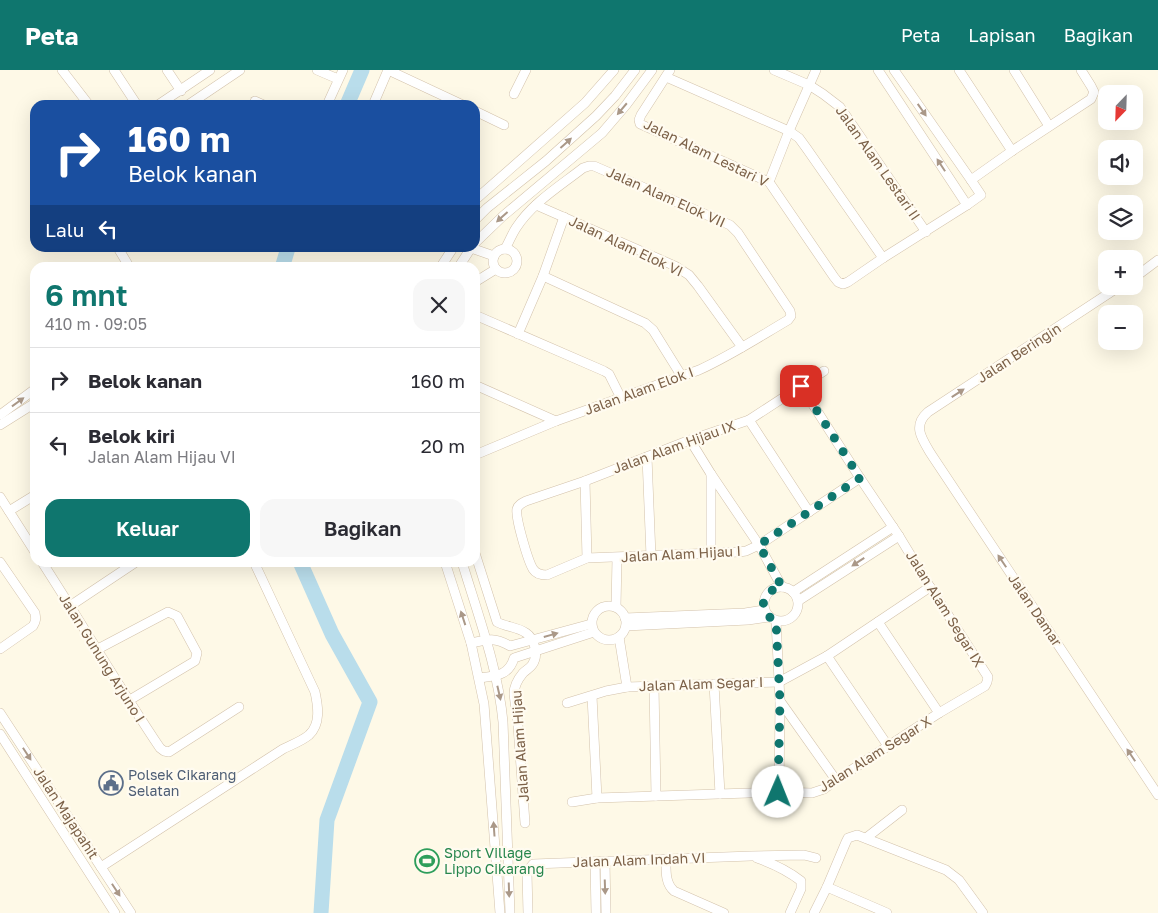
<!DOCTYPE html>
<html lang="id">
<meta charset="utf-8">
<style>
body{margin:0;font-family:"Golos Text",sans-serif;background:#f7f7f7;color:#2b2b33;height:100vh;display:flex;flex-direction:column;font-size:19px;white-space:nowrap}
*{box-sizing:border-box;margin:0}
p{font-size:16px;color:#7c7c81}
.icon{flex:none;width:28px;height:28px;fill:none;stroke:currentColor;stroke-width:2;stroke-linecap:round;stroke-linejoin:round}
.map{position:relative;flex:1;overflow:hidden}
.drawer{position:absolute;left:30px;top:192px;width:450px;height:305px;display:flex;flex-direction:column;background:#fff;border-radius:15px;box-shadow:0 5px 20px #0002}
.drawer>*{flex:none}
.banner{position:absolute;left:30px;top:30px;width:450px;height:152px;border-radius:15px;box-shadow:0 5px 20px #0002;background:#1a4fa0;color:#fff;overflow:hidden}
.needle{width:32px;rotate:203deg}
.tools{position:absolute;left:1098px;top:15px;display:grid;gap:10px}
.tools a{display:grid;place-items:center;width:45px;height:45px;border-radius:10px;background:#fff;box-shadow:0 5px 20px #0002;font-size:25px}
.pin{position:absolute;display:grid;place-items:center;width:42px;height:42px;color:#fff;margin:-21px;border-radius:10px;box-shadow:0 2px 8px #0006}
.me{position:absolute;width:55px;margin:-28px;rotate:1deg;stroke-linejoin:round;filter:drop-shadow(0 0 4px #0008)}
.turn{display:flex;align-items:center;gap:18px;height:105px;padding:0 15px;font-size:22px}
.turn .icon{width:65px;height:65px;stroke-width:2.5}
.turn b{display:block;font-size:35px;line-height:42px}
.then{display:flex;align-items:center;height:48px;padding:0 15px;background:#0003;gap:10px;font-size:19px}
.round{display:grid;place-items:center;flex:none;width:52px;height:52px;border-radius:15px;background:#f7f7f7}
.headline{display:flex;align-items:center;justify-content:space-between;height:85px;padding:0 15px}
h1{font-size:30px;font-weight:600;line-height:38px;color:#0f766e}
.action{display:flex;gap:10px;margin-top:auto;padding:10px 15px}
.action a{flex:1;height:58px;border-radius:15px;background:#0f766e;color:#fff;font-size:20px;font-weight:600;line-height:58px;text-align:center}
.action a+a{background:#f7f7f7;color:#2b2b33}
ul{padding:0;list-style:none}
li{display:flex;align-items:center;gap:15px;height:65px;padding:0 15px;border-top:1px solid #e1e1e2}
li div{flex:1}
li b{display:block;font-size:19px}
li em{font-style:normal}
header{display:flex;align-items:center;gap:30px;box-sizing:border-box;height:70px;padding:0 25px;background:#0f766e;color:#fff}
header strong{font-size:24px}
nav{display:flex;gap:28px;margin-inline-start:auto;font-size:18px}
.map>svg:first-child{display:block}
.lines{fill:none;stroke-linecap:round;stroke-linejoin:round}
.river{stroke:#b9ddeb;stroke-width:15}
.minor-casing{stroke:#d3c2ab;stroke-width:10}
.minor{stroke:#fff;stroke-width:9}
.oneway{fill:#aa9888}
.route{stroke:#0f766e;stroke-width:9;stroke-dasharray:0 16.2}
.labels{text-anchor:middle;stroke-width:4.5;stroke-linejoin:round;paint-order:stroke}
.street-label{font-size:14px;fill:#7c6148;stroke:#fffbf0}
.service-label{font-size:14px;fill:#4e5e75;stroke:#fffbf0;text-anchor:start}
.leisure-label{font-size:14px;fill:#27864d;stroke:#fffbf0;text-anchor:start}
</style>
<header>
<strong>Peta</strong>
<nav><a>Peta</a><a>Lapisan</a><a>Bagikan</a></nav>
</header>
<div class="map">
<svg width="1158" height="843" viewBox="0 0 1158 843">
<rect width="100%" height="100%" fill="#fef9e7"/>
<g class="lines">
<g class="river">
<polyline points="347,35 362,0"/>
<polyline points="282,198 288,178"/>
<polyline points="300,492 332,564 370,632 327,750 321,843"/>
</g>
<g class="minor-casing">
<g id="minor">
<polyline points="62,0 89,35"/>
<polyline points="114,0 137,35"/>
<polyline points="167,0 181,21"/>
<polyline points="317,0 338,9"/>
<polyline points="388,0 463,35"/>
<polyline points="670,0 641,45 639,50 640,54 769,112 834,207 838,212 843,214 848,212 883,188 967,135 981,125 971,110 894,0"/>
<polyline points="774,0 809,15 823,24 840,37 926,162"/>
<polyline points="878,0 967,135"/>
<polyline points="959,0 1012,81"/>
<polyline points="1014,0 1049,56"/>
<polyline points="666,7 789,61 799,68 807,79 883,188"/>
<polyline points="514,24 526,0"/>
<polyline points="255,31 264,35"/>
<polyline points="158,35 210,0"/>
<polyline points="188,35 240,0"/>
<polyline points="327,35 343,0"/>
<polyline points="373,35 388,0"/>
<polyline points="475,41 504,55"/>
<polyline points="971,110 1012,81 1091,29 1094,22 1091,16 1081,0"/>
<polyline points="769,112 789,61 816,0"/>
<polyline points="475,130 585,33 614,0"/>
<polyline points="536,135 675,196 689,205 698,216 742,277"/>
<polyline points="475,150 487,138 546,91 596,46 615,26 635,0"/>
<polyline points="475,173 503,146 602,63 626,35 652,0"/>
<polyline points="118,178 130,198"/>
<polyline points="471,178 494,186"/>
<circle cx="505" cy="191" r="12"/>
<polyline points="440,198 453,178"/>
<polyline points="458,198 471,178"/>
<polyline points="543,206 645,253 653,260 681,305"/>
<polyline points="1134,208 1158,190"/>
<polyline points="475,212 496,199"/>
<path d="M1120,216L928,342C912,356 922,369 931,384L1158,725"/>
<polyline points="475,245 604,301 609,304 621,328"/>
<polyline points="518,264 543,206 564,147"/>
<path d="M824,301L749,350L690,370L585,411L526,431C522,433 518,435 517,439C515,447 528,491 533,499C536,504 542,505 547,505L587,488L739,482L746,481L759,475L860,408"/>
<polyline points="475,315 556,351"/>
<polyline points="0,345 35,319"/>
<polyline points="749,350 809,442"/>
<polyline points="0,355 35,333"/>
<polyline points="690,370 711,404 759,475 782,517"/>
<path d="M475,385L556,351L699,300C730,286 759,267 788,250L791,246L790,241L738,163L730,155L594,96H589L583,98C560,116 532,133 516,158C512,164 509,172 505,179"/>
<polyline points="647,387 651,486"/>
<polyline points="711,404 711,484"/>
<polyline points="585,411 587,488"/>
<polyline points="0,427 35,482"/>
<polyline points="9,441 35,425"/>
<path d="M475,483L497,552C506,557 518,557 526,563C535,569 539,586 532,595C530,598 526,600 523,603C518,609 514,616 514,624L518,655L525,753"/>
<path d="M0,492L35,543C36,549 36,551 33,556L0,579"/>
<path d="M42,492C82,554 119,617 160,678L164,681L169,682L239,637"/>
<polyline points="445,492 471,573 484,634 500,843"/>
<path d="M462,492C478,545 498,598 503,652L510,843"/>
<circle cx="781" cy="534" r="17"/>
<polyline points="793,522 893,457"/>
<polyline points="798,531 899,466"/>
<circle cx="609" cy="553" r="17"/>
<polyline points="70,536 136,492"/>
<polyline points="616,537 617,488"/>
<polyline points="625,548 745,543 764,540"/>
<polyline points="776,551 780,631 779,722"/>
<polyline points="878,552 939,643"/>
<polyline points="626,556 748,550 769,547"/>
<polyline points="619,567 627,617"/>
<path d="M471,573C488,569 495,567 510,576L591,554"/>
<polyline points="96,580 168,542 177,546 197,583 195,591 128,631"/>
<polyline points="827,586 888,676"/>
<path d="M479,608C495,606 509,606 514,588L594,562"/>
<polyline points="714,614 720,724"/>
<polyline points="654,616 656,726"/>
<polyline points="592,626 597,728"/>
<polyline points="780,631 836,710"/>
<polyline points="567,633 606,621 627,617 779,612 827,586 930,517"/>
<polyline points="0,643 131,843"/>
<polyline points="0,664 115,843"/>
<polyline points="572,732 597,728 779,722 812,723 824,719 836,710 939,643 985,616 987,612 988,607 930,517 899,466 860,408 801,316"/>
<polyline points="866,768 902,740"/>
<path d="M757,788C774,794 787,800 801,811V819L790,843"/>
<path d="M666,789C666,801 665,813 674,821L724,843"/>
<polyline points="595,792 596,843"/>
<polyline points="605,792 606,843"/>
<path d="M101,797L283,679C291,675 302,671 309,665C321,654 318,636 315,622L254,492"/>
<polyline points="827,817 887,843"/>
<polyline points="528,843 527,803 529,799 533,794 751,786 804,785 816,788"/>
<polyline points="814,843 827,817 846,772 848,768 857,765 946,800 959,810 983,843"/>
</g>
</g>
<use href="#minor" class="minor"/>
</g>
<defs><path id="oneway-solid" d="M-6-.8H1V-3.2L6.5 0L1 3.2V.8H-6Z" transform="scale(1.25)"/></defs>
<g class="oneway">
<use href="#oneway-solid" transform="translate(622 39) rotate(130)"/>
<use href="#oneway-solid" transform="translate(922 40) rotate(55)"/>
<use href="#oneway-solid" transform="translate(566 73) rotate(-42)"/>
<use href="#oneway-solid" transform="translate(941 95) rotate(-123)"/>
<use href="#oneway-solid" transform="translate(502 147) rotate(138)"/>
<use href="#oneway-solid" transform="translate(958 323) rotate(-33)"/>
<use href="#oneway-solid" transform="translate(18 332) rotate(-36)"/>
<use href="#oneway-solid" transform="translate(1002 491) rotate(-124)"/>
<use href="#oneway-solid" transform="translate(858 492) rotate(147)"/>
<use href="#oneway-solid" transform="translate(463 548) rotate(-108)"/>
<use href="#oneway-solid" transform="translate(551 565) rotate(-16)"/>
<use href="#oneway-solid" transform="translate(499 623) rotate(77)"/>
<use href="#oneway-solid" transform="translate(27 684) rotate(57)"/>
<use href="#oneway-solid" transform="translate(1131 685) rotate(-124)"/>
<use href="#oneway-solid" transform="translate(494 759) rotate(-94)"/>
<use href="#oneway-solid" transform="translate(605 817) rotate(88)"/>
<use href="#oneway-solid" transform="translate(116 820) rotate(57)"/>
<use href="#oneway-solid" transform="translate(509 820) rotate(88)"/>
</g>
<g class="lines">
<path class="route" d="M778,722L780,631L776,551C756,542 761,520 782,517L759,475L860,408L801,316"/>
</g>
<defs>
<g id="civic-ring" transform="scale(1.25)"><circle r="9.5" fill="#fffbf0" stroke="#5c6f8a" stroke-width="1.5"/><path d="M-.6-6.5H3V-4.5H.6V-3L4-1V1h2V6H-6V1h2V-1L-.6-3ZM-1.2 2.5V6h2.4V2.5Z" fill="#5c6f8a"/></g>
<g id="stadium-ring" transform="scale(1.25)"><circle r="9.5" fill="#fffbf0" stroke="#2e9e5b" stroke-width="1.5"/><path d="M0-5a6.5 5 0 1 0 0 10a6.5 5 0 1 0 0-10ZM-3.5-1.8h7v3.6h-7Z" fill="#2e9e5b"/></g>
</defs>
<g fill-rule="evenodd">
<use href="#civic-ring" x="111" y="713"/>
<use href="#stadium-ring" x="427" y="791"/>
</g>
<g class="labels">
<g class="street-label">
<text transform="translate(706 83) rotate(26)" y="5">Jalan Alam Lestari V</text>
<text transform="translate(878 93) rotate(55)" y="5">Jalan Alam Lestari II</text>
<text transform="translate(666 127) rotate(24)" y="5">Jalan Alam Elok VII</text>
<text transform="translate(626 176) rotate(25)" y="5">Jalan Alam Elok VI</text>
<text transform="translate(1019 283) rotate(-33)" y="5">Jalan Beringin</text>
<text transform="translate(639 321) rotate(-20)" y="5">Jalan Alam Elok I</text>
<text transform="translate(674 377) rotate(-20)" y="5">Jalan Alam Hijau IX</text>
<text transform="translate(681 484) rotate(-3)" y="5">Jalan Alam Hijau I</text>
<text transform="translate(945 539) rotate(58)" y="5">Jalan Alam Segar IX</text>
<text transform="translate(1035 540) rotate(56)" y="5">Jalan Damar</text>
<text transform="translate(102 588) rotate(58)" y="5">Jalan Gunung Arjuno I</text>
<text transform="translate(701 614) rotate(-2)" y="5">Jalan Alam Segar I</text>
<text transform="translate(520 676) rotate(-94)" y="5">Jalan Alam Hijau</text>
<text transform="translate(875 684) rotate(-32)" y="5">Jalan Alam Segar X</text>
<text transform="translate(66 743) rotate(57)" y="5">Jalan Majapahit</text>
<text transform="translate(639 790) rotate(-2)" y="5">Jalan Alam Indah VI</text>
</g>
<g class="service-label">
<text x="128" y="710">Polsek Cikarang<tspan x="128" dy="16">Selatan</tspan></text>
</g>
<g class="leisure-label">
<text x="444" y="788">Sport Village<tspan x="444" dy="16">Lippo Cikarang</tspan></text>
</g>
</g>
</svg>
<div class="tools">
<a><svg class="needle" viewBox="-14 -14 28 28"><path d="M0-13l5 13h-10z" fill="#e53935"/><path d="M0 13l5-13h-10z" fill="#7c7c81"/></svg></a>
<a><svg class="icon" aria-label="sound" viewBox="0 0 24 24"><path d="M4 9h4l5-4v14l-5-4H4zM17 9q2 3 0 6"/></svg></a>
<a><svg class="icon" aria-label="layers" viewBox="0 0 24 24"><path d="M12 4l9 5-9 5-9-5zM3 14l9 5 9-5"/></svg></a>
<a>+</a>
<a>−</a>
</div>
<div class="pin" style="left:801px;top:316px;background:#d93025"><svg class="icon" aria-label="arrive" viewBox="0 0 24 24"><path d="M6 21V4h12l-3 4 3 4H6"/></svg></div>
<svg class="me" style="left:778px;top:722px" viewBox="-20 -20 40 40"><circle r="19" fill="#fff"/><path d="M0-13L10 11 0 6-10 11z" fill="#0f766e"/></svg>
<div class="banner">
<div class="turn"><svg class="icon" aria-label="right" viewBox="0 0 24 24"><path d="M7 20v-9h11M14 6l5 5-5 5"/></svg><div><b>160 m</b>Belok kanan</div></div>
<div class="then">Lalu<svg class="icon" aria-label="left" viewBox="0 0 24 24"><path d="M17 20v-9H6M10 6l-5 5 5 5"/></svg></div>
</div>
<section class="drawer">
<div class="headline"><div><h1>6 mnt</h1><p>410 m · 09:05</p></div><a class="round"><svg class="icon" aria-label="close" viewBox="0 0 24 24"><path d="M6 6l12 12M18 6L6 18"/></svg></a></div>
<ul>
<li><svg class="icon" aria-label="right" viewBox="0 0 24 24"><path d="M7 20v-9h11M14 6l5 5-5 5"/></svg><div><b>Belok kanan</b></div><em>160 m</em></li>
<li><svg class="icon" aria-label="left" viewBox="0 0 24 24"><path d="M17 20v-9H6M10 6l-5 5 5 5"/></svg><div><b>Belok kiri</b><p>Jalan Alam Hijau VI</p></div><em>20 m</em></li>
</ul>
<div class="action"><a>Keluar</a><a>Bagikan</a></div>
</section>
</div>
